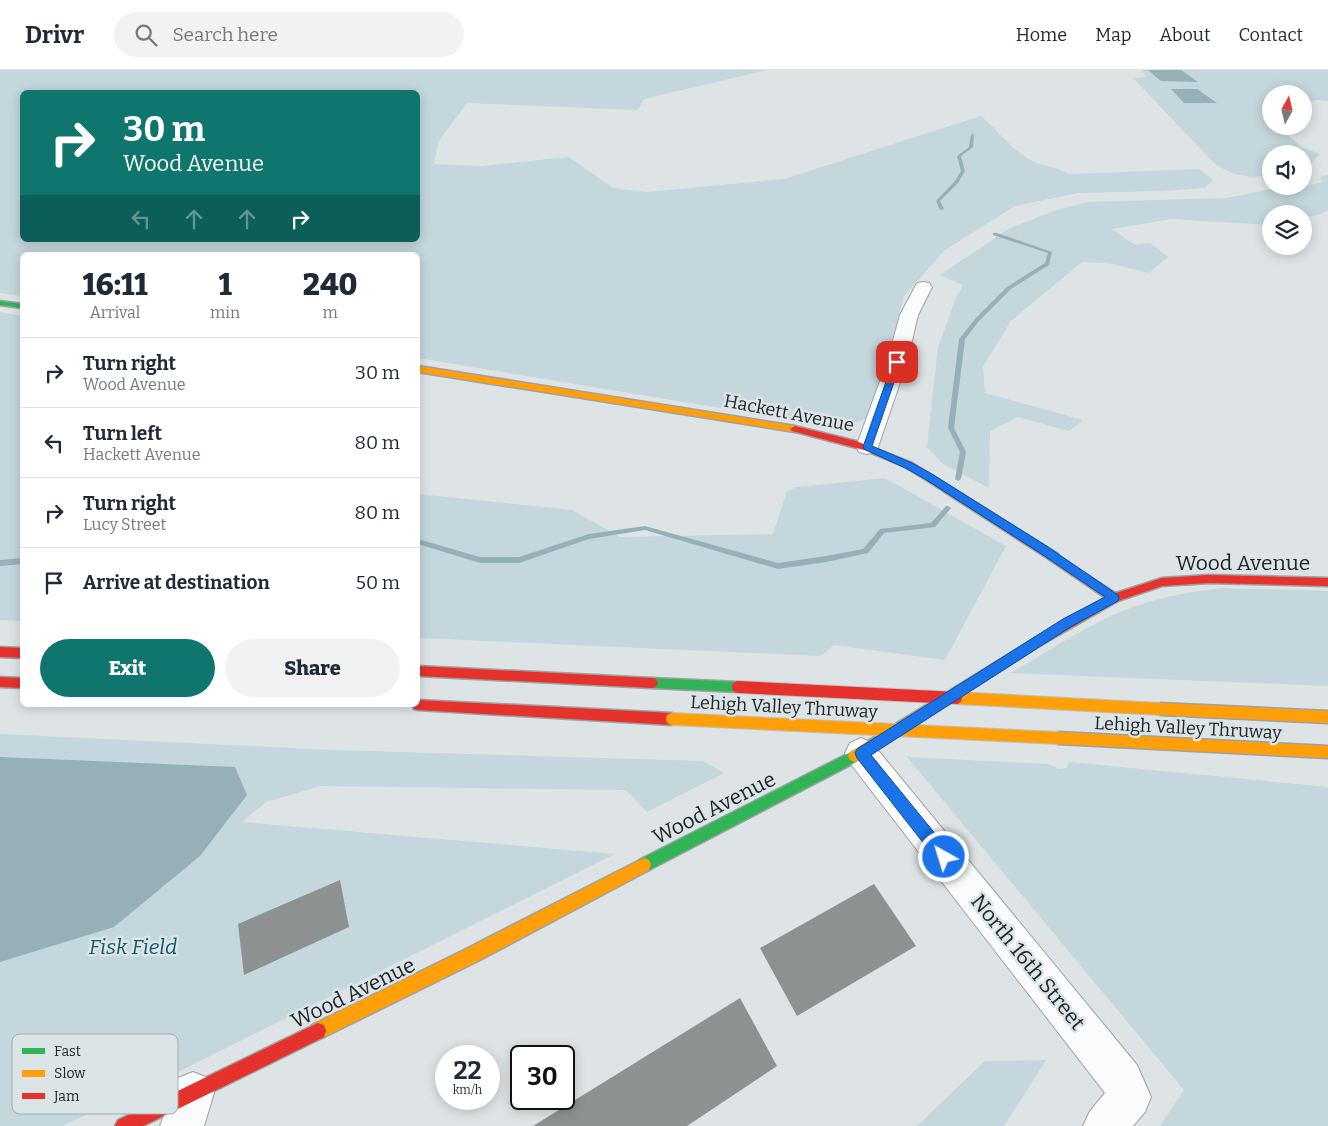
<!DOCTYPE html>
<style>
body{margin:0;font-family:Bitter,serif;background:#f2f2f3;color:#1f2937;height:100vh;display:flex;flex-direction:column;font-size:19px;white-space:nowrap}
*{box-sizing:border-box;margin:0}
p{font-size:16px;color:#747a83}
.icon{flex:none;width:28px;height:28px;fill:none;stroke:currentColor;stroke-width:2;stroke-linecap:round;stroke-linejoin:round}
.map{position:relative;flex:1;overflow:hidden}
.side{position:absolute;left:20px;top:182px;width:400px;height:455px;display:flex;flex-direction:column;background:#fff;border-radius:8px;box-shadow:0 2px 12px #0003}
.side>*{flex:none}
.banner{position:absolute;left:20px;top:20px;width:400px;height:152px;border-radius:8px;box-shadow:0 2px 12px #0003;background:#0f766e;color:#fff;overflow:hidden}
.needle{width:32px;rotate:8deg}
.fabs{position:absolute;left:1262px;top:15px;display:grid;gap:10px}
.fabs a{display:grid;place-items:center;width:50px;height:50px;border-radius:50%;background:#fff;box-shadow:0 2px 12px #0003;font-size:25px}
.speed{position:absolute;left:435px;top:975px;display:flex;gap:10px;font-size:25px;font-weight:700;text-align:center}
.speed>*{display:grid;place-content:center;width:65px;height:65px;border-radius:50%;background:#fff;box-shadow:0 2px 12px #0003;line-height:1}
.speed small{font-size:12px;font-weight:400}
.speed .limit{border:2px solid #111;border-radius:8px;background:#fff;color:#111}
.pin{position:absolute;display:grid;place-items:center;width:42px;height:42px;color:#fff;margin:-21px;border-radius:10px;box-shadow:0 2px 8px #0006}
.me{position:absolute;width:55px;margin:-28px;rotate:321deg;stroke-linejoin:round;filter:drop-shadow(0 0 4px #0008)}
.turn{display:flex;align-items:center;gap:18px;height:105px;padding:0 20px;font-size:22px}
.turn .icon{width:65px;height:65px;stroke-width:2.5}
.turn b{display:block;font-size:35px;line-height:42px}
.lanes{display:flex;align-items:center;height:48px;padding:0 20px;background:#0003;justify-content:center;gap:25px;direction:ltr}
.lanes .off{opacity:.35}
.eta{display:flex;justify-content:space-evenly;align-items:center;height:85px;text-align:center}
.eta b{font-size:30px;font-weight:800;line-height:35px}
.primary-button{display:flex;gap:10px;margin-top:auto;padding:10px 20px}
.primary-button a{flex:1;height:58px;border-radius:30px;background:#0f766e;color:#fff;font-size:20px;font-weight:800;line-height:58px;text-align:center}
.primary-button a+a{background:#f2f2f3;color:#1f2937}
ul{padding:0;list-style:none}
li{display:flex;align-items:center;gap:15px;height:70px;padding:0 20px;border-top:1px solid #e0e1e3}
li div{flex:1}
li b{display:block;font-size:19px}
li em{font-style:normal}
header{display:flex;align-items:center;gap:30px;box-sizing:border-box;height:70px;padding:0 25px;background:#fff;border-bottom:1px solid #e0e1e3}
header strong{font-size:24px}
nav{display:flex;gap:28px;margin-inline-start:auto;font-size:18px}
.search{width:350px;height:45px;background:#f2f2f3;display:flex;align-items:center;gap:12px;box-sizing:border-box;padding:0 18px;border-radius:28px;color:#747a83;font-size:19px}
.map>svg:first-child{display:block}
.green{fill:#c4d7dc;fill-rule:evenodd}
.water{fill:#96b0b8}
.lines{fill:none;stroke-linecap:round;stroke-linejoin:round}
.stream{fill:#96b0b8;fill-rule:evenodd}
.building{fill:#8d9192}
.street-casing{stroke:#9ea1a2;stroke-width:2}
.fast-casing{stroke:#9ea1a2;stroke-width:3}
.slow-casing{stroke:#9ea1a2;stroke-width:3}
.jam-casing{stroke:#9ea1a2;stroke-width:3}
.street{fill:#fafbfb;fill-rule:evenodd}
.fast{fill:#30b455;fill-rule:evenodd}
.slow{fill:#ff9f0a;fill-rule:evenodd}
.jam{fill:#e5322d;fill-rule:evenodd}
.slow-bridge-casing{stroke:#bec1c2;stroke-width:14;stroke-linecap:butt}
.jam-bridge-casing{stroke:#bec1c2;stroke-width:14;stroke-linecap:butt}
.slow-bridge{stroke:#ff9f0a;stroke-width:12}
.jam-bridge{stroke:#e5322d;stroke-width:12}
.route{fill:#1a73e8;stroke:#114b97}
.labels{text-anchor:middle;stroke-width:5;stroke-linejoin:round;paint-order:stroke}
.street-label{font-size:18px;fill:#202425;stroke:#dbe5e8}
.near-street-label{font-size:21px;fill:#202425;stroke:#dbe5e8}
.near-park-label{font-size:21px;font-style:italic;fill:#14596b;stroke:#dbe5e8}
.key{fill:#dbe5e8;stroke:#a3abae;stroke-width:1}
.key-label{font-size:14px;fill:#202425}
</style>
<header>
<strong>Drivr</strong>
<div class="search"><svg class="icon" aria-label="search" viewBox="0 0 24 24"><circle cx="10" cy="10" r="6"/><path d="M15 15l6 6"/></svg>Search here</div>
<nav><a>Home</a><a>Map</a><a>About</a><a>Contact</a></nav>
</header>
<div class="map">
<svg width="1328" height="1056" viewBox="0 0 1328 1056">
<rect width="100%" height="100%" fill="#dee4e5"/>
<g class="green">
<path d="M0,0H767L644,29L638,40L467,33L438,72L434,94L482,96L569,87L613,118L646,122L784,109L981,46C996,59 1010,77 1027,88C1041,97 1056,96 1070,104L1200,99L1213,110L1205,118L1162,121L1078,123L1015,136L945,180L904,226L871,346L861,351L835,357L418,288V185H22V226L0,223ZM22,22H418V170H22Z"/>
<polygon points="1142,0 1328,0 1328,31 1317,30 1304,33 1304,24 1271,24 1271,56 1276,56 1303,78 1320,84 1309,97 1304,98 1304,84 1271,84 1271,105 1252,107 1234,104 1216,95 1133,8 1146,7"/>
<polygon points="1328,105 1328,140 1321,144 1304,148 1304,144 1271,144 1271,154 1267,155 1172,149 1112,159 1135,175 1150,173 1168,187 1149,203 1108,193 1082,192 1011,251 983,297 985,323 1083,350 1069,361 1018,347 990,361 989,418 943,394 927,377 938,277 956,228 963,215 940,205 1010,158 1054,141 1087,132 1227,128 1271,119 1295,119 1323,112 1320,107"/>
<polygon points="0,242 22,246 22,551 0,550"/>
<polygon points="885,408 1006,476 945,590 834,575 821,586 418,568 418,424 572,440 620,467 773,464 787,421 797,417"/>
<path d="M1222,518L1328,521V616L1011,603C1049,581 1094,550 1136,536C1164,526 1192,522 1222,518Z"/>
<polygon points="0,664 332,680 703,691 724,703 647,742 626,720 321,716 266,732 242,752 615,784 144,1019 62,1056 0,1056"/>
<polygon points="907,687 1048,694 1059,699 1066,698 1069,692 1328,717 1328,1056 1160,1056 1184,1020"/>
<polygon points="1046,990 1004,1056 917,1056 985,991"/>
</g>
<g class="water">
<polygon points="1148,0 1181,0 1198,12 1161,11"/>
<polygon points="1171,19 1197,19 1217,33 1184,33"/>
<polygon points="0,687 235,697 247,725 200,786 114,857 0,892"/>
</g>
<g class="lines">
<g class="stream">
<polygon points="971,64 974,65 973,77 961,86 965,101 958,113 940,131 944,139 940,140 936,131 955,111 961,101 957,86 969,77"/>
<polygon points="993,163 997,163 1052,182 1049,195 1011,219 979,251 965,269 954,358 966,382 961,409 958,411 955,409 960,382 948,358 959,269 975,249 1007,217 1045,193 1048,183 993,165"/>
<polygon points="946,436 948,436 951,438 935,457 884,463 868,483 826,492 778,499 645,460 589,469 519,493 480,493 418,474 418,469 480,487 519,487 589,464 645,456 778,493 826,486 863,479 880,459 931,453"/>
<polygon points="22,488 22,494 0,496 0,490"/>
</g>
</g>
<g class="building">
<polygon points="340,810 349,857 244,905 238,854"/>
<polygon points="874,814 916,876 797,946 760,878"/>
<polygon points="740,928 777,996 687,1056 533,1056"/>
</g>
<g class="lines">
<g class="street-casing">
<g id="street">
<polygon points="923,212 929,213 932,217 918,245 907,292 878,377 875,382 867,384 859,382 856,377 887,292 900,245 917,213"/>
<polygon points="861,668 872,673 1137,995 1151,1027 1145,1042 1133,1056 1083,1056 1090,1041 1105,1023 850,693 845,683 850,673"/>
<polygon points="193,1002 208,1008 214,1023 204,1056 160,1056 178,1008"/>
</g>
</g>
<g class="fast-casing">
<g id="fast">
<polygon points="0,231 22,234 22,238 0,235"/>
<polygon points="652,608 738,612 742,613 744,617 742,621 738,622 652,618 648,617 646,613 648,609"/>
<polygon points="855,680 860,682 862,686 860,690 649,800 644,802 639,800 637,795 639,790"/>
</g>
</g>
<g class="slow-casing">
<g id="slow">
<polygon points="418,296 795,356 800,359 795,362 418,302"/>
<polygon points="1054,483 1118,525 1120,528 1118,531 1110,531 1050,490 1049,487"/>
<polygon points="1032,570 1036,572 1038,575 1036,578 860,690 855,692 850,690 848,686 850,682"/>
<polygon points="1160,633 1328,641 1328,653 1160,645 1156,643 1154,639 1156,635"/>
<polygon points="1058,662 1328,676 1328,688 1058,674 1053,672 1052,668 1053,664"/>
<polygon points="644,788 649,790 651,795 649,800 478,891 324,967 318,969 312,967 310,961 312,955 466,879"/>
</g>
</g>
<g class="jam-casing">
<g id="jam">
<polygon points="795,356 856,371 912,393 1058,484 1059,487 1058,490 1050,490 906,397 864,380 792,361 790,359"/>
<polygon points="1209,505 1328,508 1328,516 1209,513 1162,516 1118,531 1036,578 1032,580 1028,578 1026,575 1028,572 1110,525 1162,508"/>
<polygon points="0,577 22,578 22,588 0,587"/>
<polygon points="418,596 652,608 656,609 658,613 656,617 652,618 418,606"/>
<polygon points="0,607 22,608 22,618 0,617"/>
<polygon points="418,630 672,643 677,645 678,649 677,653 672,655 418,640 414,639 412,635 418,635"/>
<polygon points="318,953 324,955 326,961 324,967 143,1056 115,1056 118,1050"/>
</g>
</g>
<use href="#street" class="street"/>
<use href="#fast" class="fast"/>
<use href="#slow" class="slow"/>
<use href="#jam" class="jam"/>
<g class="slow-bridge-casing">
<g id="slow-bridge">
<polyline points="956,628 1160,639"/>
<polyline points="672,649 1058,668"/>
</g>
</g>
<g class="jam-bridge-casing">
<polyline id="jam-bridge" points="738,617 956,628"/>
</g>
<use href="#slow-bridge" class="slow-bridge"/>
<use href="#jam-bridge" class="jam-bridge"/>
</g>
<polygon class="route" points="897,289 901,292 872,376 912,393 932,404 1048,477 1118,525 1119,528 1118,531 1072,556 871,685 950,782 952,787 950,793 944,795 939,793 857,688 855,683 857,679 1063,549 1105,527 1040,483 925,409 905,398 864,379 863,377 893,292"/>
<g class="labels">
<g class="street-label">
<text transform="translate(789 343) rotate(11)" y="6">Hackett Avenue</text>
<text transform="translate(784 637) rotate(3)" y="6">Lehigh Valley Thruway</text>
<text transform="translate(1188 658) rotate(3)" y="6">Lehigh Valley Thruway</text>
</g>
<g class="near-street-label">
<text x="1243" y="500">Wood Avenue</text>
<text transform="translate(714 738) rotate(-27)" y="7">Wood Avenue</text>
<text transform="translate(1028 892) rotate(51)" y="7">North 16th Street</text>
<text transform="translate(353 923) rotate(-26)" y="7">Wood Avenue</text>
</g>
<g class="near-park-label">
<text x="133" y="884">Fisk Field</text>
</g>
</g>
<rect x="12" y="964" width="166" height="80" rx="8" class="key"/>
<rect x="22" y="978" width="23" height="6" fill="#30b455"/>
<rect x="22" y="1000" width="23" height="7" fill="#ff9f0a"/>
<rect x="22" y="1023" width="23" height="6" fill="#e5322d"/>
<g class="key-label">
<text x="54" y="986">Fast</text>
<text x="54" y="1008">Slow</text>
<text x="54" y="1031">Jam</text>
</g>
</svg>
<div class="fabs">
<a><svg class="needle" viewBox="-14 -14 28 28"><path d="M0-13l5 13h-10z" fill="#e53935"/><path d="M0 13l5-13h-10z" fill="#747a83"/></svg></a>
<a><svg class="icon" aria-label="sound" viewBox="0 0 24 24"><path d="M4 9h4l5-4v14l-5-4H4zM17 9q2 3 0 6"/></svg></a>
<a><svg class="icon" aria-label="layers" viewBox="0 0 24 24"><path d="M12 4l9 5-9 5-9-5zM3 14l9 5 9-5"/></svg></a>
</div>
<div class="speed"><div>22<small>km/h</small></div><div class="limit">30</div></div>
<div class="pin" style="left:897px;top:292px;background:#d93025"><svg class="icon" aria-label="arrive" viewBox="0 0 24 24"><path d="M6 21V4h12l-3 4 3 4H6"/></svg></div>
<svg class="me" style="left:944px;top:787px" viewBox="-20 -20 40 40"><circle r="17" fill="#1a73e8" stroke="#fff" stroke-width="3"/><path d="M0-11L8 9 0 5-8 9z" fill="#fff"/></svg>
<div class="banner">
<div class="turn"><svg class="icon" aria-label="right" viewBox="0 0 24 24"><path d="M7 20v-9h11M14 6l5 5-5 5"/></svg><div><b>30 m</b>Wood Avenue</div></div>
<div class="lanes"><svg class="icon off" aria-label="left" viewBox="0 0 24 24"><path d="M17 20v-9H6M10 6l-5 5 5 5"/></svg><svg class="icon off" aria-label="ahead" viewBox="0 0 24 24"><path d="M12 20V5M6 11l6-6 6 6"/></svg><svg class="icon off" aria-label="ahead" viewBox="0 0 24 24"><path d="M12 20V5M6 11l6-6 6 6"/></svg><svg class="icon" aria-label="right" viewBox="0 0 24 24"><path d="M7 20v-9h11M14 6l5 5-5 5"/></svg></div>
</div>
<section class="side">
<div class="eta">
<div><b>16:11</b><p>Arrival</p></div>
<div><b>1</b><p>min</p></div>
<div><b>240</b><p>m</p></div>
</div>
<ul>
<li><svg class="icon" aria-label="right" viewBox="0 0 24 24"><path d="M7 20v-9h11M14 6l5 5-5 5"/></svg><div><b>Turn right</b><p>Wood Avenue</p></div><em>30 m</em></li>
<li><svg class="icon" aria-label="left" viewBox="0 0 24 24"><path d="M17 20v-9H6M10 6l-5 5 5 5"/></svg><div><b>Turn left</b><p>Hackett Avenue</p></div><em>80 m</em></li>
<li><svg class="icon" aria-label="right" viewBox="0 0 24 24"><path d="M7 20v-9h11M14 6l5 5-5 5"/></svg><div><b>Turn right</b><p>Lucy Street</p></div><em>80 m</em></li>
<li><svg class="icon" aria-label="arrive" viewBox="0 0 24 24"><path d="M6 21V4h12l-3 4 3 4H6"/></svg><div><b>Arrive at destination</b></div><em>50 m</em></li>
</ul>
<div class="primary-button"><a>Exit</a><a>Share</a></div>
</section>
</div>
